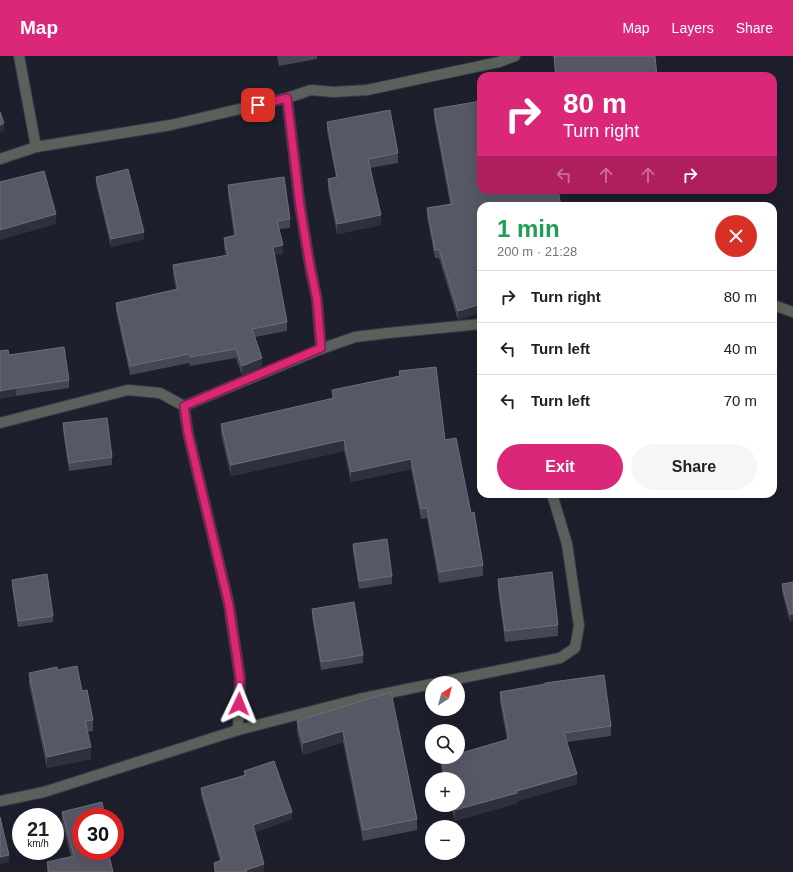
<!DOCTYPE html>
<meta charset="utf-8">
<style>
body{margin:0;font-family:Helvetica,sans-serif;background:#f6f6f6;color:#202124;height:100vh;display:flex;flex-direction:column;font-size:15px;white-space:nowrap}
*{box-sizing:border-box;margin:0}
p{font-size:13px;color:#757577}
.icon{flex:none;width:22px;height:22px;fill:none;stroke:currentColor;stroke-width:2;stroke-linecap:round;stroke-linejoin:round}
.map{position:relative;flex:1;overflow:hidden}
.sheet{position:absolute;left:477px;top:146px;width:300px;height:296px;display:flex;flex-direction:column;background:#fff;border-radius:12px;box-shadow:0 4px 16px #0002}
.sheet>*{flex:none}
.guide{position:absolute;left:477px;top:16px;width:300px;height:122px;border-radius:12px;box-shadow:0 4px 16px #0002;background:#db2777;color:#fff;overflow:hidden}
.needle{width:26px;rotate:36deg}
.controls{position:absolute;left:425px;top:620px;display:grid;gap:8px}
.controls a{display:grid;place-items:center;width:40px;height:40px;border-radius:50%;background:#fff;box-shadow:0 4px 16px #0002;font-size:20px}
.speed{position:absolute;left:12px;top:752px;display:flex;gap:8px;font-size:20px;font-weight:700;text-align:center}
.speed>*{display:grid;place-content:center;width:52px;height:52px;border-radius:50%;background:#fff;box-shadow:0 4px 16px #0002;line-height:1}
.speed small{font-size:10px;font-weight:400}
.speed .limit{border:6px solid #d22;background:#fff;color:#111}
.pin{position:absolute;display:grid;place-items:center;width:34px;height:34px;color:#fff;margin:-17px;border-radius:8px;box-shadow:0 2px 6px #0006}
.me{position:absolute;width:44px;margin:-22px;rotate:2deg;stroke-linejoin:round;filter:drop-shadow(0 0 3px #0008)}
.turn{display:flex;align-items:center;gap:14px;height:84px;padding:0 20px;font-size:18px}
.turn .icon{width:52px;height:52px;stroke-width:2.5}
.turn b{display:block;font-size:28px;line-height:34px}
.lanes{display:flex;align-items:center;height:38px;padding:0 20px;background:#0003;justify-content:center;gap:20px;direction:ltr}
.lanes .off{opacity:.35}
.round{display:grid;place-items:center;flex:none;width:42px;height:42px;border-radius:21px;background:#f6f6f6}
.overview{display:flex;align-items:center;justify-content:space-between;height:68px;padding:0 20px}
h1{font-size:24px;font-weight:600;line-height:30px;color:#1e9e55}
.button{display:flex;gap:8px;margin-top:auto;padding:8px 20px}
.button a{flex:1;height:46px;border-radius:24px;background:#db2777;color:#fff;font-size:16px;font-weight:600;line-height:46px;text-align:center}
.button a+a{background:#f6f6f6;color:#202124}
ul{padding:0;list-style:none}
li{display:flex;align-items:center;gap:12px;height:52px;padding:0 20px;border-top:1px solid #e0e0e0}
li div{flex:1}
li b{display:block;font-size:15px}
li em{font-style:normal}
header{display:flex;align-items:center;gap:24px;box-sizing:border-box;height:56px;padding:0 20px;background:#db2777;color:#fff}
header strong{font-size:19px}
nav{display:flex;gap:22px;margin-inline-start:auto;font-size:14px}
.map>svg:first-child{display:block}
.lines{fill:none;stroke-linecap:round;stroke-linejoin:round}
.minor-casing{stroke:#3a3b48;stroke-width:12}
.minor{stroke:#5a605a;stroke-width:10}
.wall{fill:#464755}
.shaded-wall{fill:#2f303e}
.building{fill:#575866;stroke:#6d6e7b}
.route-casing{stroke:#8e194d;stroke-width:10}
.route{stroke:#db2777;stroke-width:7}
</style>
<header>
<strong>Map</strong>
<nav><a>Map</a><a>Layers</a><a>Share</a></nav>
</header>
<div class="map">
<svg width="793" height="816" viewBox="0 0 793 816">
<rect width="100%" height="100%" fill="#1e1f2d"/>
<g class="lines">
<g class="minor-casing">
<g id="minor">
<polyline points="19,0 36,91"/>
<polyline points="287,42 300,150 310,210 317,244 321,293"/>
<polyline points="0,103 36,91 171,69 287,42 311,34 333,36 367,34 499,6 515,0"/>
<polyline points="773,249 793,256"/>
<polyline points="0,367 128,334 160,337 184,350"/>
<polyline points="437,627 560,602 575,592 579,570 567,488 552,438"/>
<polyline points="238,674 240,622 229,549 188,377 184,350 321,293 355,281 388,277 481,268"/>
<polyline points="0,745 44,736 238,674 359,643 432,628"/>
</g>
</g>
<use href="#minor" class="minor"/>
</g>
<g class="wall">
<polygon points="277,0 317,0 317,3 279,10"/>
<polygon points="554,0 657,20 555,20"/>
<polygon points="434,53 481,150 458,264 439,202 435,202 427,161 427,152 450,148 434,62"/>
<polygon points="327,66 398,97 398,107 370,112 381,169 337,178 328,133 328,123 336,121 327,75"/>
<polygon points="96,121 144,183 111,191 96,128"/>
<polygon points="228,129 290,163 290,172 279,173 283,198 274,199 287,266 287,275 255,281 262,310 242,319 236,302 190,310 189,307 130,319 116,255 116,247 176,233 173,218 173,209 226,200 224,191 224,182 234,180 228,138"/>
<polygon points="9,299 69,324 69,332 16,340"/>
<polygon points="399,315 445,384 471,457 483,509 483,520 439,527 427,462 421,463 411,413 351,426 344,395 231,420 221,378 221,368 332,343 332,334 399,320"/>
<polygon points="63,367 112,401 112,409 69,415 63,375"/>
<polygon points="353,488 392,520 392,528 359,533 353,495"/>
<polygon points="498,523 558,569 558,580 505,586 498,534"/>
<polygon points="12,524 53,560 53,566 18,571 12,530"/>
<polygon points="793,526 790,566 782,536 782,528"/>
<polygon points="312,553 363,599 363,607 321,614 312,561"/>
<polygon points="57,614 82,635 93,664 93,675 88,676 91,703 47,712 29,628 29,617"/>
<polygon points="545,627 611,670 611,680 567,686 577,728 517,745 517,747 455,765 451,749 458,749 458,723 444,723 441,713 441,702 507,684 500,646 500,636 545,629"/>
<polygon points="391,636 417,763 417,774 363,785 343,686 303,699 297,676 297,665"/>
<polygon points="244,715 292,763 255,776 264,815 262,816 214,816 214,807 220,805 201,739 201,732 244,720"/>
<polygon points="62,756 81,761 113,816 47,816 47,806 71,801 62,766"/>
</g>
<g class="shaded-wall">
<polygon points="4,67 4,75 0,76 0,69"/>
<polygon points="56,158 56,168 0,184 0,174"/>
<polygon points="381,159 381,169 337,178 337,168"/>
<polygon points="144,176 144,183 111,191 111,183"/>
<polygon points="283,189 283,198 273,200 273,191"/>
<polygon points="481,248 481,257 458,264 458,255"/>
<polygon points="262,302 262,310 242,319 242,310"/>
<polygon points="16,332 16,340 0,343 0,335"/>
<polygon points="344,384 344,395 231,420 231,409"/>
<polygon points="411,403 411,413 351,426 351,416"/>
<polygon points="790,558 793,558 793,565 790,566"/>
<polygon points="343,675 343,686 303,699 303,687"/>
<polygon points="91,691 91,703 47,712 47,701"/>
<polygon points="577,718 577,728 517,745 517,747 455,765 455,754 517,735"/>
<polygon points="292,756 292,763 253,777 253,769"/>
<polygon points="9,799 9,806 0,808 0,801"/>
<polygon points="264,808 264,815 262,816 246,816 246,814"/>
</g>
<g class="building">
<polygon points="554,0 655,0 657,20 556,20"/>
<polygon points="481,45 481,134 558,134 561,150 481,150 481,248 458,255 439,193 435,194 427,152 452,148 434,53"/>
<polygon points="390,54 398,97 368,103 381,159 337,168 328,123 337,121 327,66"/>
<polygon points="0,56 4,67 0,69"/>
<polygon points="128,113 144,176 111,183 96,121"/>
<polygon points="44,115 56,158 0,174 0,126"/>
<polygon points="284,121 290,163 277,165 283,189 273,191 287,266 252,273 262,302 242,310 236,293 190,301 189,298 130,310 116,247 178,233 173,209 228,199 224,182 236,179 228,129"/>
<polygon points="64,291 69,324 16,332 0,335 0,295 8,294 9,299"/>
<polygon points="436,311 445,384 456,382 471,457 474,456 483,509 439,516 427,452 421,453 411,403 351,416 344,384 231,409 221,368 334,342 332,334 400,320 399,315"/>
<polygon points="107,362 112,401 69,407 63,367"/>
<polygon points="387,483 392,520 359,525 353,488"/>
<polygon points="552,516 558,569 505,575 498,523"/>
<polygon points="47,518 53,560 18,565 12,524"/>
<polygon points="793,526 793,558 790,558 782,528"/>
<polygon points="354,546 363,599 321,606 312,553"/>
<polygon points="77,610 82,635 87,634 93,664 85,665 91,691 47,701 29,617 57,611 57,614"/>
<polygon points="604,619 611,670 564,677 577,718 517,735 517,737 455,754 454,749 458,749 458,723 446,723 441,702 446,701 458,701 458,698 509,683 500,636 545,628 545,627"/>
<polygon points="391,636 417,763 363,774 343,675 303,687 297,665"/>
<polygon points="274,705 292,756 253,769 264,808 246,814 247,816 216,816 214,807 222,804 201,732 246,719 244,715"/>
<polygon points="102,746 105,761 81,761 81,795 108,795 113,816 49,816 47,806 74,800 62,756"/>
<polygon points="0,761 9,799 0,801"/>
</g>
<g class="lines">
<g class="route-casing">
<polyline id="route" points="239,648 240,622 229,549 188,377 184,350 321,292 317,244 310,210 300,150 287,42 258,49"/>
</g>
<use href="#route" class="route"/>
</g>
</svg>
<div class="controls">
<a><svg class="needle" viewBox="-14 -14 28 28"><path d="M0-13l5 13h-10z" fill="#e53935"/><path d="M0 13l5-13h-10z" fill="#757577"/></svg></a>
<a><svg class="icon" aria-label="search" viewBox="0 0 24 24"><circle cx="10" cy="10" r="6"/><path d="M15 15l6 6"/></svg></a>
<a>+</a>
<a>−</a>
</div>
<div class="speed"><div>21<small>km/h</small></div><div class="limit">30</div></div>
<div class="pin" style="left:258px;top:49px;background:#d93025"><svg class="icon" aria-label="arrive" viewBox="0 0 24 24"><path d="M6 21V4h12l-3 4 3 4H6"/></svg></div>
<svg class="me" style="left:239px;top:648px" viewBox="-20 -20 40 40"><path d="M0-17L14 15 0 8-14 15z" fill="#db2777" stroke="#fff" stroke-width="4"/></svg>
<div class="guide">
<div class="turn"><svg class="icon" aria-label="right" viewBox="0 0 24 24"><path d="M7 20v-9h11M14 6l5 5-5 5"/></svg><div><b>80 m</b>Turn right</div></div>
<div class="lanes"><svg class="icon off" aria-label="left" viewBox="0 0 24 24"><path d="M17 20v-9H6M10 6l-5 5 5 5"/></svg><svg class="icon off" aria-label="ahead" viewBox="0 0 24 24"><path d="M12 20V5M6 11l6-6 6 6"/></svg><svg class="icon off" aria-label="ahead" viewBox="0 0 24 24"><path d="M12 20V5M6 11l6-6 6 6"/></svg><svg class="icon" aria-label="right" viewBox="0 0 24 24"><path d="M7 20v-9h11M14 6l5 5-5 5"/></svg></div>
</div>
<section class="sheet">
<div class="overview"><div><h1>1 min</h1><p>200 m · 21:28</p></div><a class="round" style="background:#d93025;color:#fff"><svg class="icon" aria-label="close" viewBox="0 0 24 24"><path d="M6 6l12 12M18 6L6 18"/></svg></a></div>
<ul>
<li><svg class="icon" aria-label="right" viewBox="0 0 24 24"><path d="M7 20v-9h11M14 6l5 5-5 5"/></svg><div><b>Turn right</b></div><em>80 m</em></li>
<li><svg class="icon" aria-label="left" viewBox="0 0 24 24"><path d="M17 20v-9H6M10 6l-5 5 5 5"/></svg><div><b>Turn left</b></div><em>40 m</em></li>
<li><svg class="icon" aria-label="left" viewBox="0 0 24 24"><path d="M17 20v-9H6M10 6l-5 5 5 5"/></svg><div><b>Turn left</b></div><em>70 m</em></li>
</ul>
<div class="button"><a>Exit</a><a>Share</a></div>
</section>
</div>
